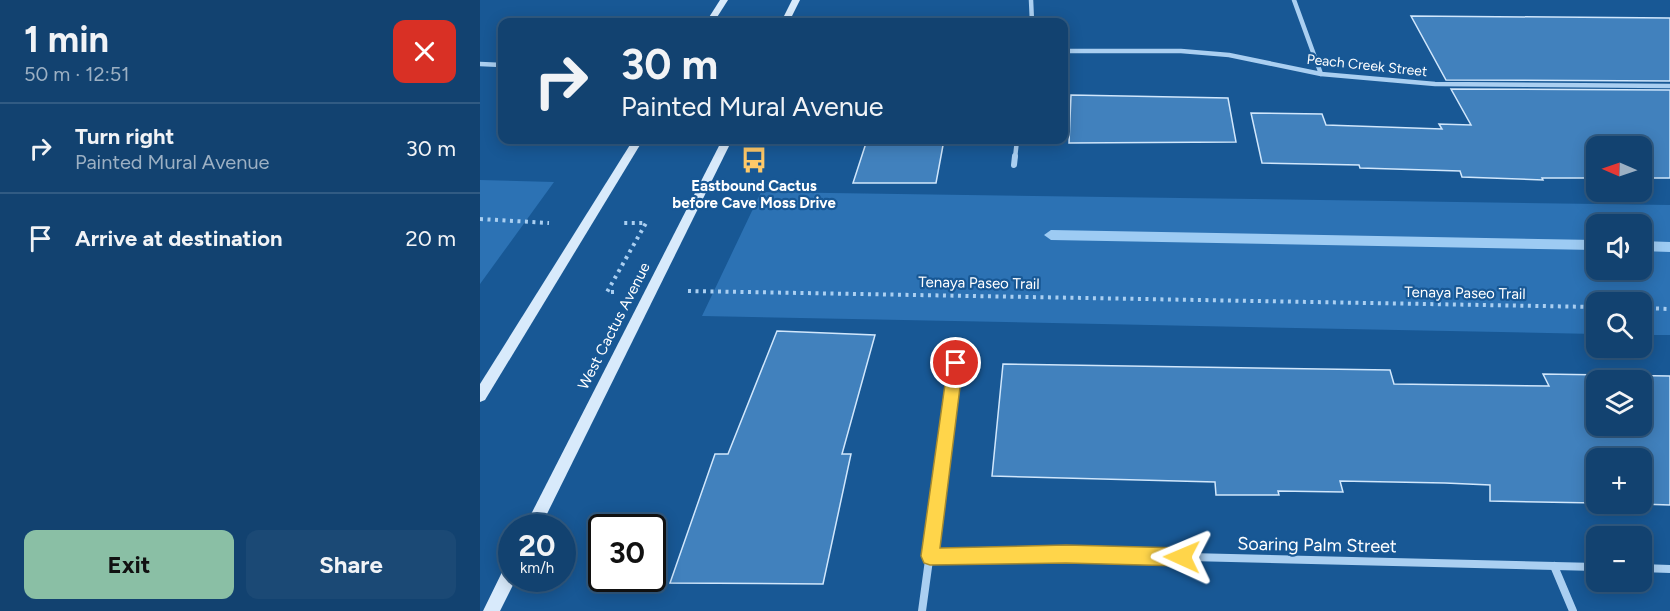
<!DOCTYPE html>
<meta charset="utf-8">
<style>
body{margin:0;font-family:Figtree,sans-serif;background:#1b4975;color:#f1f3f6;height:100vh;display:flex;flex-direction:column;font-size:22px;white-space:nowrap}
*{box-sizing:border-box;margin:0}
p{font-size:20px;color:#9cb0c3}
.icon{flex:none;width:33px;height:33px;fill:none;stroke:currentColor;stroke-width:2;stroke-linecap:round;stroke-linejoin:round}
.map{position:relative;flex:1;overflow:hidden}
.sheet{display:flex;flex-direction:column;background:#124270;width:480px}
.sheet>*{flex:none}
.banner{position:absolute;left:18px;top:18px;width:570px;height:126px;border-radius:12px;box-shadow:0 3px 15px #0003,0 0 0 2px #315b83;background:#124270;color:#f1f3f6;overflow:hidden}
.needle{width:39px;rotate:272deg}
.tools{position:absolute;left:1106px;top:136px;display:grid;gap:12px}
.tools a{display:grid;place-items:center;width:66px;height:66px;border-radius:12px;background:#124270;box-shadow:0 3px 15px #0003,0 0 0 2px #315b83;font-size:30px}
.speed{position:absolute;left:18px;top:514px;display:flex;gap:12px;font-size:30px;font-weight:700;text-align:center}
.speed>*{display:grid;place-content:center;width:78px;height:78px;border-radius:50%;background:#124270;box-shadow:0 3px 15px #0003,0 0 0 2px #315b83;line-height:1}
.speed small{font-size:15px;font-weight:400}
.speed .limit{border:3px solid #111;border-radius:9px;background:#fff;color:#111}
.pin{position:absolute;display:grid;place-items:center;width:51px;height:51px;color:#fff;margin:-26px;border:3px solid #fff;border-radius:50%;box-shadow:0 2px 6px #0007}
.me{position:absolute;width:66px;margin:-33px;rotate:271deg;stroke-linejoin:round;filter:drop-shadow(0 0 4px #0008)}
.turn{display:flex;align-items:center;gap:21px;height:126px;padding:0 24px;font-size:27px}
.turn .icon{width:78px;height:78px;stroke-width:2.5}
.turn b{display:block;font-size:42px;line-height:51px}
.round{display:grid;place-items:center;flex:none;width:63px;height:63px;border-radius:12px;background:#1b4975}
.head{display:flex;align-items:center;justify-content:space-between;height:102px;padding:0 24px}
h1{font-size:36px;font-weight:700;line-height:45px}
.action{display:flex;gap:12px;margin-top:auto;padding:12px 24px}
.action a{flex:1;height:69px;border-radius:12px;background:#8abfa5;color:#111;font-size:24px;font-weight:700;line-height:69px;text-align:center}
.action a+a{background:#1b4975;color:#f1f3f6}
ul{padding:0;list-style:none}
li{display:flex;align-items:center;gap:18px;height:90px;padding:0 24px;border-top:2px solid #315b83}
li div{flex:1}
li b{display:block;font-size:22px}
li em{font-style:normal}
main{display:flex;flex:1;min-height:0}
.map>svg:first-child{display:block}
.green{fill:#2c72b4;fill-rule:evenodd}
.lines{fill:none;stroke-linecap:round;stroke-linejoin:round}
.stream{fill:#9dcbf3;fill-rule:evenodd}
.building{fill:#4181bd;stroke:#d1e7fc;stroke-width:1.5;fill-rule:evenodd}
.path{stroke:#aacff1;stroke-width:4;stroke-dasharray:3 4.5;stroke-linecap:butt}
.minor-far2{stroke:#aacff1;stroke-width:4.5}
.minor-far1{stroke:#aacff1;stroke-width:6}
.minor{stroke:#aacff1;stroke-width:8}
.secondary{fill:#d8eafb;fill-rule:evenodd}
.route{fill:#ffd54a;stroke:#a68a30;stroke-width:1.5}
.labels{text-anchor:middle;stroke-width:4.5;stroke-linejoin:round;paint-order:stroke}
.far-street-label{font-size:14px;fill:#fff;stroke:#185895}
.poi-label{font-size:15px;font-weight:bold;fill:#fff;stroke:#185895}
.street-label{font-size:15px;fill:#fff;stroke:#185895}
.near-street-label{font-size:18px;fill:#fff;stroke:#185895}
</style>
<main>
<section class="sheet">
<div class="head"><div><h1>1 min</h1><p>50 m · 12:51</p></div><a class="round" style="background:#d93025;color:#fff"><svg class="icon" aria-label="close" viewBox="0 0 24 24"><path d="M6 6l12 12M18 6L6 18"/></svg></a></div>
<ul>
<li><svg class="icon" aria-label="right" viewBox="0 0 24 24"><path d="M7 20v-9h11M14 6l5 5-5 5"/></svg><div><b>Turn right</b><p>Painted Mural Avenue</p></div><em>30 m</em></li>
<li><svg class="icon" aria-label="arrive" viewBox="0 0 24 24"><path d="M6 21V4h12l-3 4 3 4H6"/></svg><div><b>Arrive at destination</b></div><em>20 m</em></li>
</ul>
<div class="action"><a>Exit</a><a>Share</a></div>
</section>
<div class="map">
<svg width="1190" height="611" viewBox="0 0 1190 611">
<rect width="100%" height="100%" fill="#185895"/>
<g class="green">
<polygon points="0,180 74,182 0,284"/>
<path d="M281,192L1190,205V335H1161V303H1116V334L222,316ZM1116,225H1161V270H1116Z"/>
</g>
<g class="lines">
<g class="stream">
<polygon points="571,230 1116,240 1116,250 571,240 564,235"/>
<polygon points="1161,241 1190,242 1190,252 1161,251"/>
</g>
</g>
<g class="building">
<polygon points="931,16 1190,18 1190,81 966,80"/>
<polygon points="971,89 1190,90 1190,178 1161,178 1161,147 1116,147 1116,178 1062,178 1063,180 982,177 980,171 880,168 879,165 782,163 771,113 842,114 846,125 962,129 959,124 991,125"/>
<polygon points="591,95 748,98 756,142 589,143"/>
<polygon points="387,140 464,140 456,183 373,183"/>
<polygon points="297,331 395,335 362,454 371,454 343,584 190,583 235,454 248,454"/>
<path d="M523,364L910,370L914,384L1069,386L1063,374L1190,376V505L1160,504L1161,459H1116V503L1010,501V485L965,483L860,481L863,492L798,491L799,495H736L735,482L512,476ZM1116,381H1161V426H1116Z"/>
</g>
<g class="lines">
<g class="path">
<polyline points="0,219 69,223"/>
<polyline points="208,291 1116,307"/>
<polyline points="134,292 127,292 166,223 143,223"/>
<polyline points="1161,308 1190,309"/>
</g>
<g class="minor-far2">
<polyline points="551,0 552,22"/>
<polyline points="814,0 841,74"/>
<polyline points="584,51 701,51 749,55 841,74 955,84 1190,86"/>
<polyline points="0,64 22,65"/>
<polyline points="535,158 537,140"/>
</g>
<polyline class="minor-far1" points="534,165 535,156"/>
<g class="minor">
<polyline points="450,556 586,554 1116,567"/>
<polyline points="1074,566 1093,611"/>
<polyline points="1161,568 1190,569"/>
<polyline points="442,611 476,363"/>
</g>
<g class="secondary">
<polygon points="240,0 248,0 234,22 226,22"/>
<polygon points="312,0 320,0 309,22 301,22"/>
<polygon points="153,140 163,140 5,400 0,402 0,384"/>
<polygon points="242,140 252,140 60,528 44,528"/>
<polygon points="32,562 32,579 36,579 20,611 3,611 26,564"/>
</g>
</g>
<polygon class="route" points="476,357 483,363 460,548 586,545 702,548 709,551 711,557 709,563 702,566 586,563 450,565 444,563 441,556 468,363"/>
<defs>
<g id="bus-bare" transform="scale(2.07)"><path d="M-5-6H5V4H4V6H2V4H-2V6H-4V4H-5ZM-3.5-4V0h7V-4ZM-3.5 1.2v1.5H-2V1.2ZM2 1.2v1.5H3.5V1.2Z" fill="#ffc969" stroke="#185895" stroke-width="2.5" paint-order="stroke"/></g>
</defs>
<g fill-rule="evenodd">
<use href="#bus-bare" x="274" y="160"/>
</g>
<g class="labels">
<g class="far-street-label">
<text transform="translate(887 65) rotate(6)" y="5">Peach Creek Street</text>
</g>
<g class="poi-label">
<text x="274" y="191">Eastbound Cactus<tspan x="274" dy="17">before Cave Moss Drive</tspan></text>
</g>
<g class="street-label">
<text transform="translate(499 283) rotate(1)" y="5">Tenaya Paseo Trail</text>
<text transform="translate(985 293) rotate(1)" y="5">Tenaya Paseo Trail</text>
<text transform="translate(134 326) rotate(-63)" y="5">West Cactus Avenue</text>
</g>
<g class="near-street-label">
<text transform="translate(837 545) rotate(1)" y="6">Soaring Palm Street</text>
</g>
</g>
</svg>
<div class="tools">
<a><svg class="needle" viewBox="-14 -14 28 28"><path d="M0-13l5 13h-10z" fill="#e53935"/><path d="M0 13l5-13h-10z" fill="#9cb0c3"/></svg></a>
<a><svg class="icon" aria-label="sound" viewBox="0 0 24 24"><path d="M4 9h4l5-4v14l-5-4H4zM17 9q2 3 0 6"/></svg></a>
<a><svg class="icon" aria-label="search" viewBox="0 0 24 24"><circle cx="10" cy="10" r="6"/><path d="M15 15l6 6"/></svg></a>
<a><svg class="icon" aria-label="layers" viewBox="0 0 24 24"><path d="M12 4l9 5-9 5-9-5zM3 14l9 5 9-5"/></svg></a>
<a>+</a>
<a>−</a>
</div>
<div class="speed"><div>20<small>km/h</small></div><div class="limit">30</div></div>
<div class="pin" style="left:476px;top:363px;background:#d93025"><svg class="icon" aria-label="arrive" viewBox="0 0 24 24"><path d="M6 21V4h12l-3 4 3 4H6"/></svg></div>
<svg class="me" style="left:702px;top:557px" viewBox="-20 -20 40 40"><path d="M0-17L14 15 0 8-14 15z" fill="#ffd54a" stroke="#fff" stroke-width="4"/></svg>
<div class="banner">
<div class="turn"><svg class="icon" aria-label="right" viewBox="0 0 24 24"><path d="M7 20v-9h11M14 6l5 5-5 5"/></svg><div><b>30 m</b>Painted Mural Avenue</div></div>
</div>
</div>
</main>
